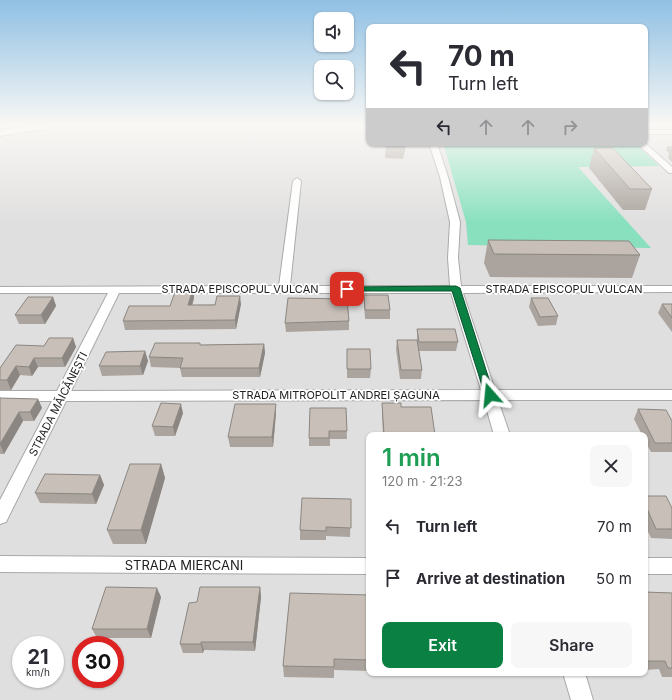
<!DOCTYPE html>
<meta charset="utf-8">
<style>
body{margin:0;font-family:Inter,sans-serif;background:#f7f7f7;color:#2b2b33;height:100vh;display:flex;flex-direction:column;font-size:15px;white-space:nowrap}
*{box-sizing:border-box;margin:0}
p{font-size:13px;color:#7c7c81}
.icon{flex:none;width:22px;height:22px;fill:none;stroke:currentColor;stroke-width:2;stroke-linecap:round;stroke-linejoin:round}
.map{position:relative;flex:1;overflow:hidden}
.sheet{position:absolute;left:366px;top:432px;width:282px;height:244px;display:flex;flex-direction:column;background:#fff;border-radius:8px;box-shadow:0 1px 3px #0004}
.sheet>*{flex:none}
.top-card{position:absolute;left:366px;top:24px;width:282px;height:122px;border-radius:8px;box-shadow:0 1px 3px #0004;background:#fff;color:#2b2b33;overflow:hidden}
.tools{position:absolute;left:314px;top:12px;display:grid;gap:8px}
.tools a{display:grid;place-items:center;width:40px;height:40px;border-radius:8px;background:#fff;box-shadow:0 1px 3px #0004;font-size:20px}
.speed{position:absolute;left:12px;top:636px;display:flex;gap:8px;font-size:20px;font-weight:700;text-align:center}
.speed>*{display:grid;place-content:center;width:52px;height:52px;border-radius:50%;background:#fff;box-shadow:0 1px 3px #0004;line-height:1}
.speed small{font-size:10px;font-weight:400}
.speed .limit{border:6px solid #d22;background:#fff;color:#111}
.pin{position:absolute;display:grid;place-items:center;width:34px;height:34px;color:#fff;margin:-17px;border-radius:8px;box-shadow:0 2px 6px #0006}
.me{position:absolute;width:44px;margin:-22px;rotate:342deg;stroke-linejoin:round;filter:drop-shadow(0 0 3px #0008)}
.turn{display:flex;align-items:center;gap:14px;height:84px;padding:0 16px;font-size:18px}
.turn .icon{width:52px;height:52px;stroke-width:2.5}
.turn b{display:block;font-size:28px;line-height:34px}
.lanes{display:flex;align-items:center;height:38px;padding:0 16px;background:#0003;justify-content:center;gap:20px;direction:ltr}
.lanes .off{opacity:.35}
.round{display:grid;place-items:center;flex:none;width:42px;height:42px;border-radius:8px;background:#f7f7f7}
.headline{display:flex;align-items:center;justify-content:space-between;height:68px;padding:0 16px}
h1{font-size:24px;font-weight:600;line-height:30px;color:#1e9e55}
.action{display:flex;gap:8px;margin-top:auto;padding:8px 16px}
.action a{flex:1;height:46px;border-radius:8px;background:#0b8043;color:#fff;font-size:16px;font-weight:600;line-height:46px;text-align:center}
.action a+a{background:#f7f7f7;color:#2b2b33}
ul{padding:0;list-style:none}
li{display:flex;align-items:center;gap:12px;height:52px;padding:0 16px}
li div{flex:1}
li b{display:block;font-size:15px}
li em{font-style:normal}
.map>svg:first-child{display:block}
.residential{fill:#e0dfdf;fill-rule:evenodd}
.pitch{fill:#88e0be}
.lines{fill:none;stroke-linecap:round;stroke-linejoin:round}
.minor-casing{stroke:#a9a9a9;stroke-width:2}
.tertiary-casing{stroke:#a9a9a9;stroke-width:2}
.minor{fill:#fff;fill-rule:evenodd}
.tertiary{fill:#fff;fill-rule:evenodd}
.wall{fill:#aba49e}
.shaded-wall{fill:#8b8681}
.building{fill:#c7bfb8;stroke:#8b8681}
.route{fill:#0b8043;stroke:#07532c}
.labels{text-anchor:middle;stroke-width:3.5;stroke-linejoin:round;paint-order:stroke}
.street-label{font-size:11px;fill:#222;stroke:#fff}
.near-street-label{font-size:13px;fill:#222;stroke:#fff}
</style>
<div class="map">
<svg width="672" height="700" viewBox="0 0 672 700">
<rect width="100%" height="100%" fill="#f2efe9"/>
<path class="residential" d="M42,125H369V143H645V125H672V700H0V132ZM369,435H645V673H369ZM21,645H55V679H21ZM81,645H115V679H81Z"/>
<polygon class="pitch" points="443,143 635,143 659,166 578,167 651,248 468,245 466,222"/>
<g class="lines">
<g class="minor-casing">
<g id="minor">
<rect x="645" y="130" width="27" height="4"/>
<path d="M429,143H437L448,177L460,222L458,258L461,286H672V292L463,293L495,390H672V400H498L510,435H494L484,400L66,401L6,522L0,524V500L52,401H0V391H57L108,293H0V287L279,286L293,181L297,178L301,181L290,286H450L448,258L450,222L440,177ZM119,293H451L481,390L71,391Z"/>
<polygon points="637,143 645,143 672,167 672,173 669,173"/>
<polygon points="0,556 369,558 369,574 0,572"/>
<rect x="645" y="558" width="27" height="16"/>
<polygon points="563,673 585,673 593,700 571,700"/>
</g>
</g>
<g class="tertiary-casing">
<polygon id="tertiary" points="35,125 55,125 50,128 0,136 0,130"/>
</g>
<use href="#minor" class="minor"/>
<use href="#tertiary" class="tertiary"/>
</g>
<g class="wall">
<polygon points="386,143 406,143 403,159 385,158"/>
<polygon points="667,147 672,147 672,162 668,158 669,154 670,154 666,150"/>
<polygon points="594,148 652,189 645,210 623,210 589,168"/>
<polygon points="488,240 640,255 632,278 490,277 484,263"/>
<polygon points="193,289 194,298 192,305 241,304 236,329 125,330 123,321 170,306"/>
<polygon points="364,295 390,310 390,319 365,319 364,304"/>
<polygon points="53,297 56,306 45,324 19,324 15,315"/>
<polygon points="531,298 558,316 556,325 538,326 529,307"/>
<polygon points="662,304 672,304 672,332 658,313"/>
<polygon points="349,321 349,330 286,332 285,323"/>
<polygon points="417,329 458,342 456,351 419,351 422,370 421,379 400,379 396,349 397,340 417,340"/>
<polygon points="73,338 76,347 65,367 38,367 32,376 20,375 11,390 0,390 0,368"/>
<polygon points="264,344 265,353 260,377 182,377 180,368 151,367 149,357 201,345"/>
<polygon points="347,349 371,369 370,378 347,378"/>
<polygon points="145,351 148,361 143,375 102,376 99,366"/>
<polygon points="0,397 1,398 38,399 42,408 34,421 23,421 4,454 0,454"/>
<polygon points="382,403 401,407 435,435 383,435 382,412"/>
<polygon points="346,408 347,439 330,439 330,446 309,446 309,438"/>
<polygon points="638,409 672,421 672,452 651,452 645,441 645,435 642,435 634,419"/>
<polygon points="183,413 175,436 155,436 152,426"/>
<polygon points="276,413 273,447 230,447 228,437"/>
<polygon points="161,464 165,478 146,544 113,544 107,530"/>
<polygon points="100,475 104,485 96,504 40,503 35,493"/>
<polygon points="645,496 672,508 672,539 651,538 645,525"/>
<polygon points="351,499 350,537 326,536 326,540 300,540 300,530"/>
<polygon points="260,587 261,597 255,651 204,650 203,653 183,653 180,644 197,602"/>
<polygon points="645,592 672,593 672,677 662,677 659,669 645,670"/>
<polygon points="369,595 369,671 334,670 334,678 284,677 283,666"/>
<polygon points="161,597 151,638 97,638 92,629"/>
</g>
<g class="shaded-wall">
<polygon points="0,125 16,125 0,127"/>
<polygon points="405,143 406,143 403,159"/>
<polygon points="193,289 194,298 190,314 188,305"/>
<polygon points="240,296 241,304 236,329 235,320"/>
<polygon points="53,297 56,306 45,324 41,315"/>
<polygon points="73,338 76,347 65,367 62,358"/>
<polygon points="264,344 265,353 260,377 259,368"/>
<polygon points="145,351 148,361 143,375 140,366"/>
<polygon points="34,358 38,367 32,376 29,367"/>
<polygon points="16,366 20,375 11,390 7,380"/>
<polygon points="38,399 42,408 34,421 30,412"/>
<polygon points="181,404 183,413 175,436 173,427"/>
<polygon points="276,404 276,413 273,447 272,437"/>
<polygon points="19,412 23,421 4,454 0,444"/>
<polygon points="161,464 165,478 146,544 141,530"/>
<polygon points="100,475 104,485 96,504 92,494"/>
<polygon points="260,587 261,597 255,651 253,642"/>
<polygon points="157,588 161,597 151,638 147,629"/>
<polygon points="201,642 204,650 203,653 201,644"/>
</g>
<g class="building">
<polygon points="667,147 672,147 672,151"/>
<polygon points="594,148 613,148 652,189 630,189"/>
<polygon points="488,240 629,241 640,255 494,254"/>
<polygon points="176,289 193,289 188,305 215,305 217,296 240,296 235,320 123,321 129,306 170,306"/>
<polygon points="364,295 388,295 390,310 365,310"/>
<polygon points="28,297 53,297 41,315 15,315"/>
<polygon points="288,298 347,299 349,321 285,323"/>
<polygon points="531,298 548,298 558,316 540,317"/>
<polygon points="662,304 672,304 672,318"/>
<polygon points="417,329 455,329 458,342 419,342"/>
<polygon points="49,338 73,338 62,358 34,358 29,367 16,366 7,380 0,380 0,368 16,345 44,346"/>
<polygon points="397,340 417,340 422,370 401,370"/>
<polygon points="155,343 200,343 200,345 264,344 259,368 180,368 183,358 149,357"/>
<polygon points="347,349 370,349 371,369 347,369"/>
<polygon points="145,351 140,366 99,366 106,352"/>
<polygon points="0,398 38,399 30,412 19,412 0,444"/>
<polygon points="161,403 181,404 173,427 152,426"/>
<polygon points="382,403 401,403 401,407 431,407 435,435 384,435"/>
<polygon points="235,404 276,404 272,437 228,437"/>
<polygon points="310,408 346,408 347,431 329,431 329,438 309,438"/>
<polygon points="638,409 666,410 672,421 672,443 655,443"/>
<polygon points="130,464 161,464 141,530 107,530"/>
<polygon points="45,474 100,475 92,494 35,493"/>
<polygon points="645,496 666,496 672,508 672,529 656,529 645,504"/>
<polygon points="302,498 351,499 351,528 326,527 326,531 300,530"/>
<polygon points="106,587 157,588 147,629 92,629"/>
<polygon points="200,587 260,587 253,642 201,642 201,644 180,644 189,603 197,602"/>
<polygon points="645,592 672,593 672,668 668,668 665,661 645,661"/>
<polygon points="290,593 369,595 369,660 334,659 334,667 283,666"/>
</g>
<linearGradient id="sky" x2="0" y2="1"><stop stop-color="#8fc0e4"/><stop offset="0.56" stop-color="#f9f8f5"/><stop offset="1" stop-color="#f9f8f5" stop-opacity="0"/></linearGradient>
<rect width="672" height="223" fill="url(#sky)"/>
<polygon class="route" points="456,286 460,288 494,395 493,398 490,399 485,395 452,291 347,291 343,289 347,287"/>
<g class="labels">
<g class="street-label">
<text x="240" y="293">STRADA EPISCOPUL VULCAN</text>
<text x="564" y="293">STRADA EPISCOPUL VULCAN</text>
<text x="336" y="399">STRADA MITROPOLIT ANDREI ȘAGUNA</text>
<text transform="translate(58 404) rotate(-63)" y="4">STRADA MĂICĂNEȘTI</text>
</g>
<g class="near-street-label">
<text x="184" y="570">STRADA MIERCANI</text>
</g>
</g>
</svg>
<div class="tools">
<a><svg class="icon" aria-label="sound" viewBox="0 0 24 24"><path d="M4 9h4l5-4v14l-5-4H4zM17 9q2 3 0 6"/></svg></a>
<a><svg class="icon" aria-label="search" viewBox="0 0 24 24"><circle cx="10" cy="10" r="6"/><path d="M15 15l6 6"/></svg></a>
</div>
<div class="speed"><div>21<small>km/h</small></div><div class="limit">30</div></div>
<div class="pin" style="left:347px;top:289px;background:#d93025"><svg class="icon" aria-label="arrive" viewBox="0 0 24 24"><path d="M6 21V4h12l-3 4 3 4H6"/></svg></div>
<svg class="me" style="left:490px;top:395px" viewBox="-20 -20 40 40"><path d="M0-17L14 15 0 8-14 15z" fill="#0b8043" stroke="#fff" stroke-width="4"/></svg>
<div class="top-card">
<div class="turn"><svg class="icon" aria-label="left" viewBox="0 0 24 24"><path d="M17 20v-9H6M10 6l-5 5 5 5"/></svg><div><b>70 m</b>Turn left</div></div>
<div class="lanes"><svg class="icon" aria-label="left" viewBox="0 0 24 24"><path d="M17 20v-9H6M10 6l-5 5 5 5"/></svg><svg class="icon off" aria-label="ahead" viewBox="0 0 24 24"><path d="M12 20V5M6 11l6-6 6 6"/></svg><svg class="icon off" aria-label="ahead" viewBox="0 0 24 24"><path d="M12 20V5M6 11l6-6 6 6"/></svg><svg class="icon off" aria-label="right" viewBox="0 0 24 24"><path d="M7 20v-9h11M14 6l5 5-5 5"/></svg></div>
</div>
<section class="sheet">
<div class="headline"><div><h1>1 min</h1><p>120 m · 21:23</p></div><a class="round"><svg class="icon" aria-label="close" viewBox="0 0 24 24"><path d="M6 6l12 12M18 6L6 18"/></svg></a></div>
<ul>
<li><svg class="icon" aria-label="left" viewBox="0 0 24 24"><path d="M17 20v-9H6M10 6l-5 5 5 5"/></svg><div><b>Turn left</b></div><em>70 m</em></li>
<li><svg class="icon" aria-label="arrive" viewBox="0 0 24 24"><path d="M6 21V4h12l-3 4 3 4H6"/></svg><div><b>Arrive at destination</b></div><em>50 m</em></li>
</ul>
<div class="action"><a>Exit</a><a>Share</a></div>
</section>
</div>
